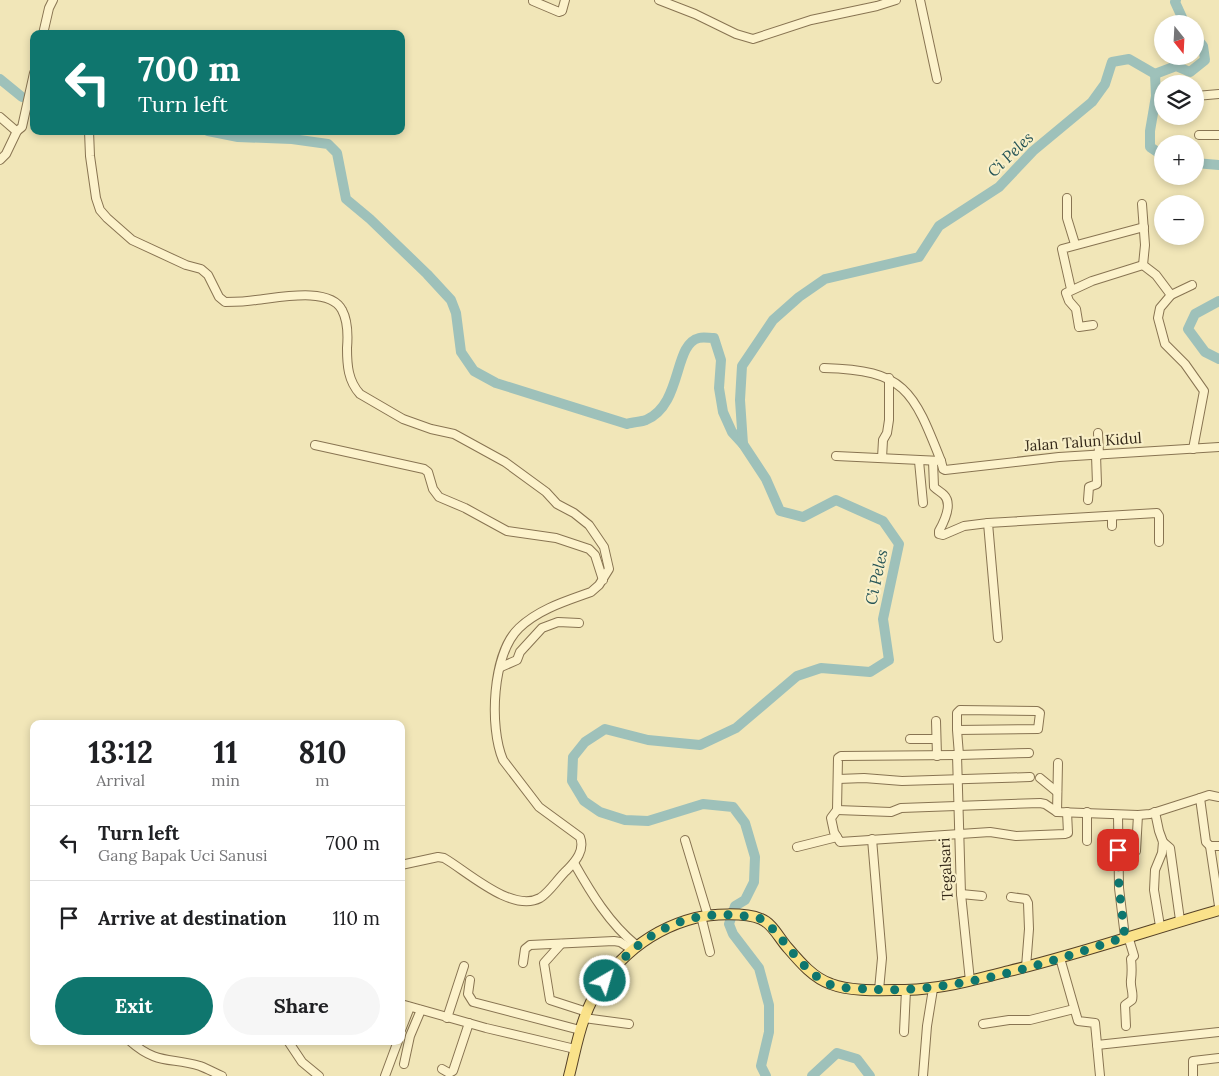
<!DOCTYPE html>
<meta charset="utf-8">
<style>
body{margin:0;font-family:Lora,serif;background:#f6f6f6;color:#202124;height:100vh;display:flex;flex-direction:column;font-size:19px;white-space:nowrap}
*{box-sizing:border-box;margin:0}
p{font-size:16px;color:#757577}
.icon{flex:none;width:28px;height:28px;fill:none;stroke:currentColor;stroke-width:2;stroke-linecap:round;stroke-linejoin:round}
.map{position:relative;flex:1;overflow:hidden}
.side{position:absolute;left:30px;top:720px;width:375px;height:325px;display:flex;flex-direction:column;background:#fff;border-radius:10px;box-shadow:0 2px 8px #0003}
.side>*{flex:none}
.guide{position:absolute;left:30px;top:30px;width:375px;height:105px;border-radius:10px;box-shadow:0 2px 8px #0003;background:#0f766e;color:#fff;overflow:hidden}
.needle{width:32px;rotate:162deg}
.controls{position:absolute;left:1154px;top:15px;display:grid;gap:10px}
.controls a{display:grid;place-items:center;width:50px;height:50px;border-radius:50%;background:#fff;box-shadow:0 2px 8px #0003;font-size:25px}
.pin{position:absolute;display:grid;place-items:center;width:42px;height:42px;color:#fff;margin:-21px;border-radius:10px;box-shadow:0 2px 8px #0006}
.me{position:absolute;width:55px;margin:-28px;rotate:38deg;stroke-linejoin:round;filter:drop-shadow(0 0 4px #0008)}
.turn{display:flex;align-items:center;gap:18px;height:105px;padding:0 25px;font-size:22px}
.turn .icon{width:65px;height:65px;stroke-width:2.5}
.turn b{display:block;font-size:35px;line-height:42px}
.eta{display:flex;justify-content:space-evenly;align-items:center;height:85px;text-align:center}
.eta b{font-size:30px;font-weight:800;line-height:35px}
.button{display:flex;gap:10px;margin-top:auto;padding:10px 25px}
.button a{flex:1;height:58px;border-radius:30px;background:#0f766e;color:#fff;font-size:20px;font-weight:800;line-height:58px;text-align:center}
.button a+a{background:#f6f6f6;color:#202124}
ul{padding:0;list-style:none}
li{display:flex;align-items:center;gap:15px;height:75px;padding:0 25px;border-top:1px solid #e0e0e0}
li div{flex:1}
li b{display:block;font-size:19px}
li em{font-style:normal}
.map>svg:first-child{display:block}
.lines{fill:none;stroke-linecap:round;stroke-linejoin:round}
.river{stroke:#9ec1ba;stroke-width:10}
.minor-casing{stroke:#887452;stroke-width:10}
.major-casing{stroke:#554127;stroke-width:12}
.minor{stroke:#fcf2cb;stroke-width:8}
.major{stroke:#fae28a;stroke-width:10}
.route{stroke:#0f766e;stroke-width:9;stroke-dasharray:0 16.2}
.labels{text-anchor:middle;stroke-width:4.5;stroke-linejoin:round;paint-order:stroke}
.street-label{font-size:15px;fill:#352919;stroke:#f8efc8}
.water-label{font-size:16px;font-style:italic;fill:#265557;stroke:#f8efc8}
</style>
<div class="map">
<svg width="1219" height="1076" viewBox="0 0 1219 1076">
<rect width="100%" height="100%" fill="#f1e6b8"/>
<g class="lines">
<g class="river">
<polyline points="1176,0 1175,2 1185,24"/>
<polyline points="1155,74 1176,66 1190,72 1205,60 1203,46 1195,36"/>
<polyline points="0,79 22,97 34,100"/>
<path d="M208,131L238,137L292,139L328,144L337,153L346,199L370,219L427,274L451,300L456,313L461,352L474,371L496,383L627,424C633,422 641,422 646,420C683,404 673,344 699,338C703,337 709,338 714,338L721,360L719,388L723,412L732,432L743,444"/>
<polyline points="1195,163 1219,165"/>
<polyline points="1219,301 1195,314 1188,329 1205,352 1219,359"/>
<polyline points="766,1076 761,1066 769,1032 769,1005 759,968 733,934 729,924 735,906 745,900 754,882 755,857 745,823 733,807 703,804 648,821 625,820 600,812 584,801 572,781 573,757 585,742 605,729 648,740 700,745 736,728 797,676 821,668 870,672 889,660 883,619 899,544 883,521 836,500 803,517 780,511 766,479 743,444 740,400 742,366 773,320 799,297 825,279 919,257 939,226 999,187 1033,151 1092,102 1105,84 1112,62 1129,59 1155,74 1156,96 1150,131 1150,147 1162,155"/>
<polyline points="812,1076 837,1053 857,1059 870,1076"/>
</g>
<g class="minor-casing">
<g id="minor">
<polyline points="659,0 695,14 736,34 753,39 811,20 877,6 896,0"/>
<polyline points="920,0 937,79"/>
<polyline points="533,1 559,12 562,11 565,0"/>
<polyline points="43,34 49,8 53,0"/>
<polyline points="1196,96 1219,94"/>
<polyline points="0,117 15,130 17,131 22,127 34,73"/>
<path d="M89,131L90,156L96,198L100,210L107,218L132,240L186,265L201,269L208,275L219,297L225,302C235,302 245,302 256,300C277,298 330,286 342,310C348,321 348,336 347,348C347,365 348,381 360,394L403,419L431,429L454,434L505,462L546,492L557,504L574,513L589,525L604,547L609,569L599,585L591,592C566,601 539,609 519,628C492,654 489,727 503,760L539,807L580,837C585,850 576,861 567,870C558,878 550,892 540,898C512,913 468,872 444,858L438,857L401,865"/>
<polyline points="1199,135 1219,135"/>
<polyline points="0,160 6,154 17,131"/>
<polyline points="1067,198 1067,218 1075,244"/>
<polyline points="1142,204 1145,245 1143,265 1156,275 1171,295 1160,308 1158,318 1165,344 1185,364 1204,391 1193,449"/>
<polyline points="1071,289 1062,249 1144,227"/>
<polyline points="1171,295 1192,285"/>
<polyline points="1093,325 1079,327 1076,309 1069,301 1066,293 1092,281 1143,265"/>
<path d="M824,368C905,370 913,390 941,461"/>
<polyline points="1098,433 1099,455"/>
<polyline points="315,445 424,469 428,472 433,489 439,497 465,508 507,531 556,538 589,549 595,555 603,580"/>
<polyline points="836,456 941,461 943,469 945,470 1059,457 1219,447"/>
<polyline points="882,458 883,440 887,433 889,420 889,378"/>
<polyline points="919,461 923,503"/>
<path d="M933,461L934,487C937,490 941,492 944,495C953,504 944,522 939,531V534L943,535L964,526L988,523"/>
<polyline points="1088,500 1089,487 1097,484 1096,455"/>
<polyline points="1112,516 1112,526"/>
<polyline points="998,638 988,523 1157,513 1159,516 1159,542"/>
<polyline points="501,667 517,660 520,652 542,628 558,622 579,623"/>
<polyline points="936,721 937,756"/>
<polyline points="957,730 957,713 960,710 1037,711 1040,713 1038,729 957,730 959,755 957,755 961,894 970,981"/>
<polyline points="910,739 936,739"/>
<polyline points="957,755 841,756 838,758 837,810 831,818 834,832 840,842 990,832 1016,836 1065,834 1068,833 1067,812"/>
<polyline points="959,755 1029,753"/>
<polyline points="1040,778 1057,792"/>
<polyline points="838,779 864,778 902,781 1030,777"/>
<polyline points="1200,798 1209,795 1219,797"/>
<polyline points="837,810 891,812 901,808 1040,803 1045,804 1057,812 1138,815 1150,814 1200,798 1206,842 1210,846 1219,846"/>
<polyline points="1057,812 1058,763"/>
<polyline points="1087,812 1087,841"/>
<polyline points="1155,812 1159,831 1163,842 1162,853 1155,870 1154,890 1160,926"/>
<polyline points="1118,815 1119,888 1125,937"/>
<polyline points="872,839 882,958 879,990"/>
<polyline points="685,840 708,916"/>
<polyline points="1163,842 1170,848 1180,920"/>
<polyline points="1210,846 1219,906"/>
<polyline points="797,847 837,837"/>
<polyline points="1118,850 1136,851 1138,815"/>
<path d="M574,863C591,893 609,923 636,945"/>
<polyline points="961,894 982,896"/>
<polyline points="1011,897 1026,899 1028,903 1029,929 1026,967"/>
<polyline points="701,916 710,952"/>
<polyline points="561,944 544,963 550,1000 587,1012"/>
<polyline points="1060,958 1078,1021 1095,1023 1100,1076"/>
<polyline points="523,963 525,949 530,945 614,941 620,942 631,949"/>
<polyline points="470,980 468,994 473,1002 580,1030"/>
<polyline points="401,1004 486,1028 575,1049"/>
<polyline points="447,1018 464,966"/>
<polyline points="584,1018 629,1024"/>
<polyline points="983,1024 1009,1020 1030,1020 1074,1009"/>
<path d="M1126,1026L1125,1005L1132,1000C1134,993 1130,987 1131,980C1132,972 1132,968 1131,959L1134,956L1128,936"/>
<polyline points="401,1030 410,1007"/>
<polyline points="904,1032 906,990"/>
<path d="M130,1041C157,1065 170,1057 200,1066C208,1069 215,1073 222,1076"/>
<polyline points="288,1041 302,1062 319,1076"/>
<polyline points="1097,1045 1219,1032"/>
<polyline points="404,1064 410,1036 421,1010"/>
<polyline points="442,1069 449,1073 453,1071 469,1023"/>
<polyline points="385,1076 398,1041"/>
<polyline points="923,1076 927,1026 933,989"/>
<polyline points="1193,1076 1193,1061 1219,1058"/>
</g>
</g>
<g class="major-casing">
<path id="major" d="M569,1076C574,1057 577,1038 584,1019C601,970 644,931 695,918C711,914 744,912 761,919C772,923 779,938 787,947C799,961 813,978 831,984C851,992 884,990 905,990C941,989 974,980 1009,971C1080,954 1149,930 1219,910"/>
</g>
<use href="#minor" class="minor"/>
<use href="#major" class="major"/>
</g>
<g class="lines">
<path class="route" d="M605,981C630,945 671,916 717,915C731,914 745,916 759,918L765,921C787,942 801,970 829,984C840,989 855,988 867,989C952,995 1045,964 1125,937L1119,888L1118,850"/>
</g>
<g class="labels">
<g class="street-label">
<text transform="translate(1083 442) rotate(-4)" y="5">Jalan Talun Kidul</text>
<text transform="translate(946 869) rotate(-93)" y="5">Tegalsari</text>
</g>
<g class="water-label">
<text transform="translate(1010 154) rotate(-44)" y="6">Ci Peles</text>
<text transform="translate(876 577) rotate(-78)" y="6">Ci Peles</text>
</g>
</g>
</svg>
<div class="controls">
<a><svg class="needle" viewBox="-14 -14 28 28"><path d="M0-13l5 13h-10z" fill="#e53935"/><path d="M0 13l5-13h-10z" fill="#757577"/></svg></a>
<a><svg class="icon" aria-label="layers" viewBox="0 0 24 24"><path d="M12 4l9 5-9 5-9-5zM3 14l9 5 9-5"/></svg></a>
<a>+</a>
<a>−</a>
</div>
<div class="pin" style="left:1118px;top:850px;background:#d93025"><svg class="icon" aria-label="arrive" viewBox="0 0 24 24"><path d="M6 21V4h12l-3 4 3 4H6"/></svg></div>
<svg class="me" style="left:605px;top:981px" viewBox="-20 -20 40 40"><circle r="17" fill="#0f766e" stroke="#fff" stroke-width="3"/><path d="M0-11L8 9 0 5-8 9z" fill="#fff"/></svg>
<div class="guide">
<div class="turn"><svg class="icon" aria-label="left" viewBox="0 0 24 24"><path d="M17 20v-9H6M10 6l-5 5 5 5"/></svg><div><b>700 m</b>Turn left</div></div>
</div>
<section class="side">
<div class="eta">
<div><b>13:12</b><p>Arrival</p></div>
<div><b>11</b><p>min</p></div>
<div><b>810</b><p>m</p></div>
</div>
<ul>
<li><svg class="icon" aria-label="left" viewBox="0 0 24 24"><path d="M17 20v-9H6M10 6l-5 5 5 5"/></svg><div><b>Turn left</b><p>Gang Bapak Uci Sanusi</p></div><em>700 m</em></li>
<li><svg class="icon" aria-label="arrive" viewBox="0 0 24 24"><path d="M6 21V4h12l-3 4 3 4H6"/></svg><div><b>Arrive at destination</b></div><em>110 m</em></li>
</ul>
<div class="button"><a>Exit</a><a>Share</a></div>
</section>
</div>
